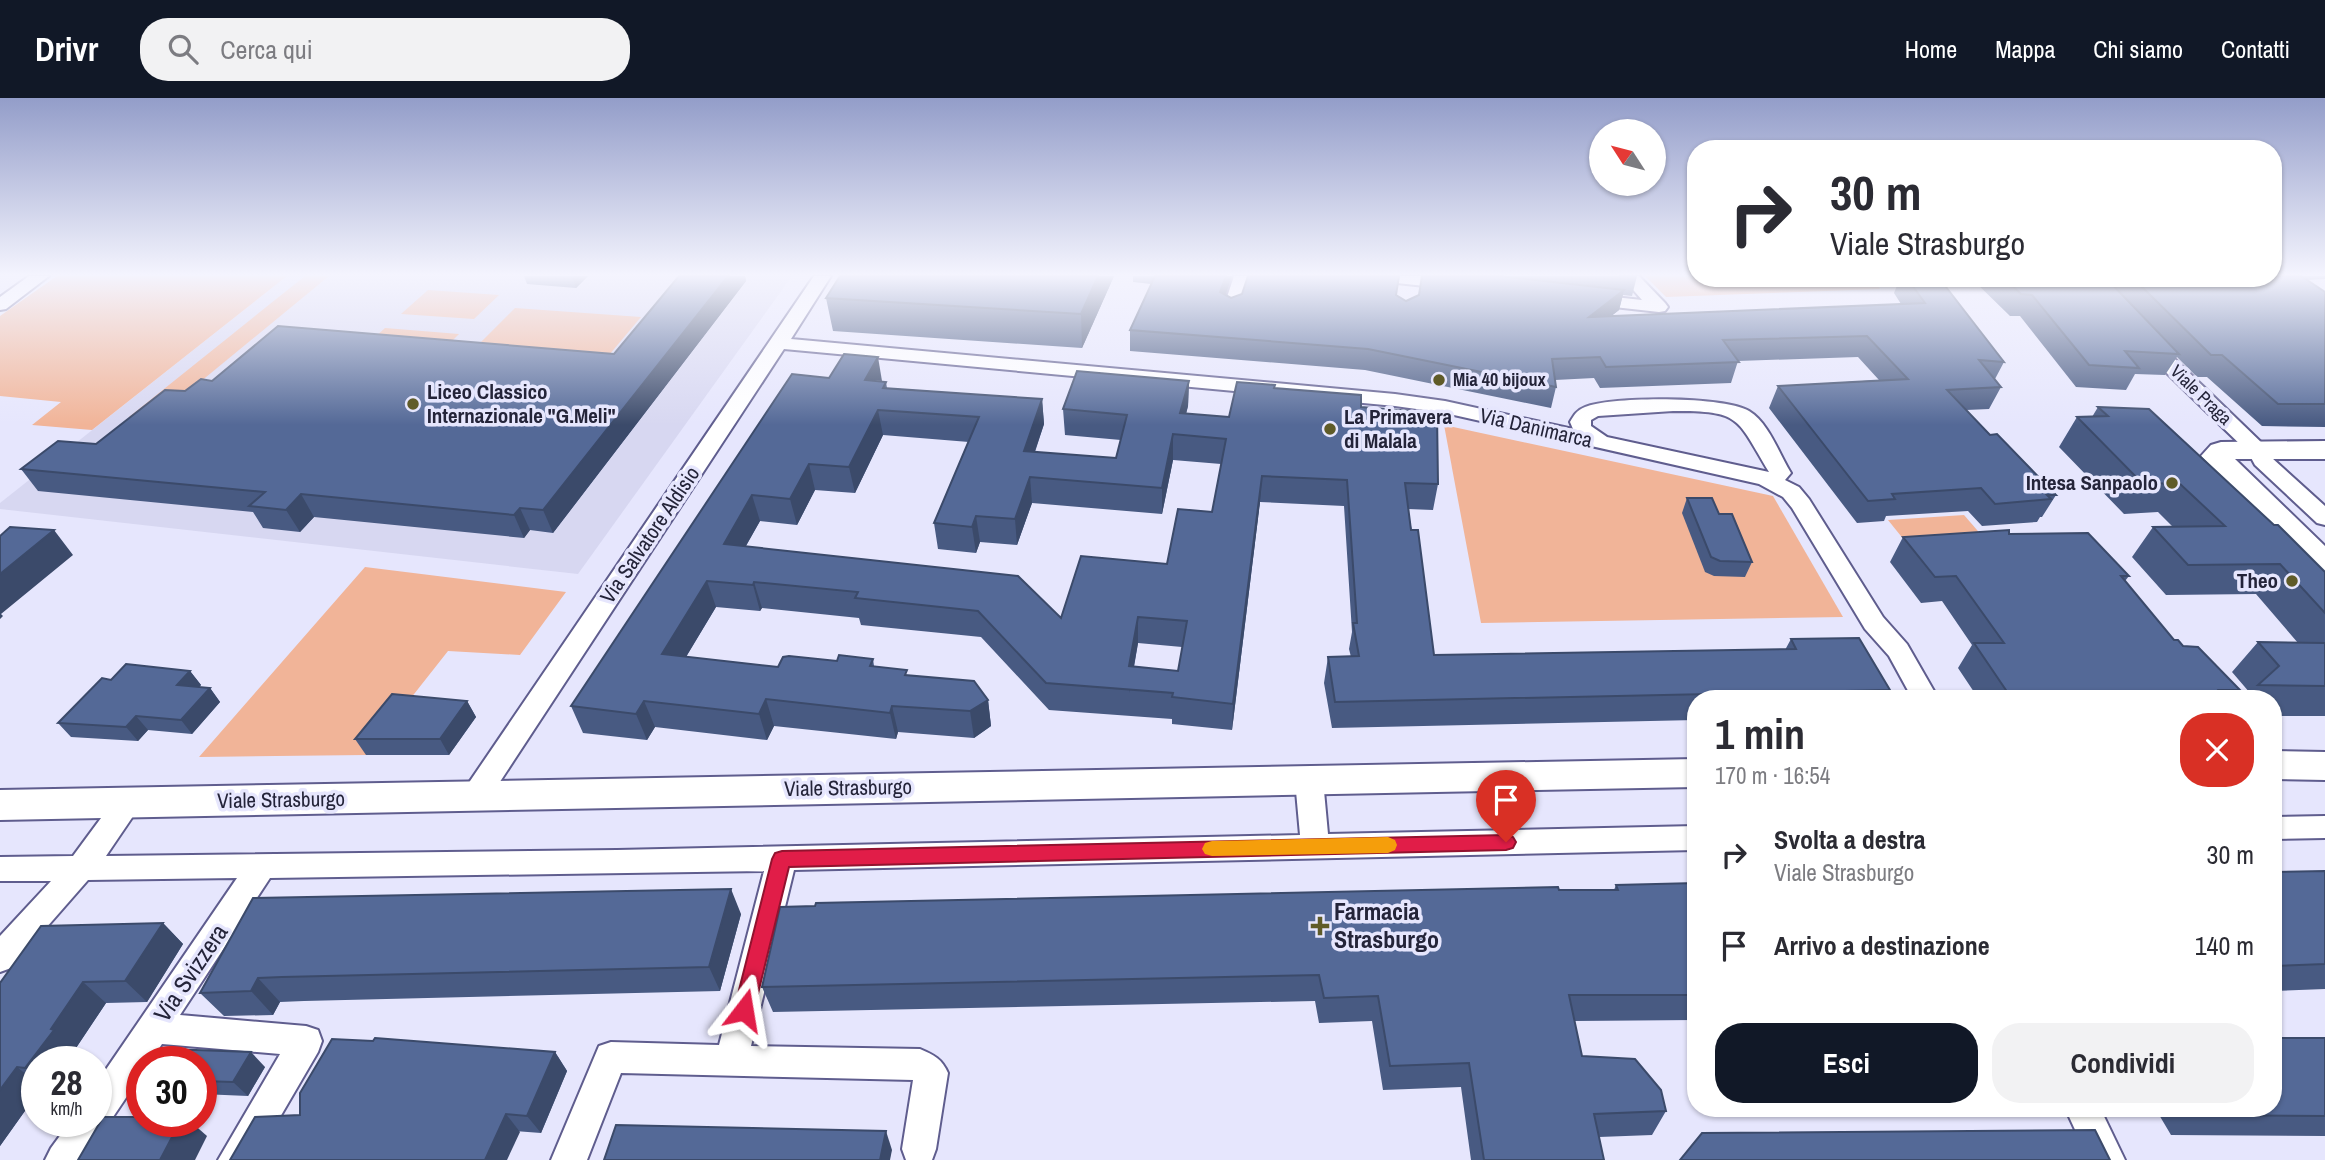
<!DOCTYPE html>
<html lang="it">
<meta charset="utf-8">
<style>
body{margin:0;font-family:"Archivo Narrow",sans-serif;background:#f2f2f3;color:#2b2b33;height:100vh;display:flex;flex-direction:column;font-size:26px;white-space:nowrap}
*{box-sizing:border-box;margin:0}
p{font-size:23px;color:#7c7c81}
.icon{flex:none;width:38px;height:38px;fill:none;stroke:currentColor;stroke-width:2;stroke-linecap:round;stroke-linejoin:round}
.map{position:relative;flex:1;overflow:hidden}
.details{position:absolute;left:1687px;top:592px;width:595px;height:427px;display:flex;flex-direction:column;background:#fff;border-radius:28px;box-shadow:0 2px 5px #0004}
.details>*{flex:none}
.guide{position:absolute;left:1687px;top:42px;width:595px;height:147px;border-radius:28px;box-shadow:0 2px 5px #0004;background:#fff;color:#2b2b33;overflow:hidden}
.needle{width:46px;rotate:306deg}
.controls{position:absolute;left:1589px;top:21px;display:grid;gap:14px}
.controls a{display:grid;place-items:center;width:77px;height:77px;border-radius:50%;background:#fff;box-shadow:0 2px 5px #0004;font-size:35px}
.speed{position:absolute;left:21px;top:948px;display:flex;gap:14px;font-size:35px;font-weight:700;text-align:center}
.speed>*{display:grid;place-content:center;width:91px;height:91px;border-radius:50%;background:#fff;box-shadow:0 2px 5px #0004;line-height:1}
.speed small{font-size:18px;font-weight:400}
.speed .limit{border:10px solid #d22;background:#fff;color:#111}
.pin{position:absolute;display:grid;place-items:center;width:60px;height:60px;color:#fff;margin:-72px -30px;border-radius:50% 50% 50% 0;rotate:-45deg;box-shadow:0 0 7px #0007}
.pin .icon{rotate:45deg}
.me{position:absolute;width:77px;margin:-38px;rotate:14deg;stroke-linejoin:round;filter:drop-shadow(0 0 5px #0008)}
.turn{display:flex;align-items:center;gap:24px;height:147px;padding:0 28px;font-size:32px}
.turn .icon{width:91px;height:91px;stroke-width:2.5}
.turn b{display:block;font-size:49px;line-height:60px}
.round{display:grid;place-items:center;flex:none;width:74px;height:74px;border-radius:28px;background:#f2f2f3}
.headline{display:flex;align-items:center;justify-content:space-between;height:119px;padding:0 28px}
h1{font-size:42px;font-weight:800;line-height:52px}
.action{display:flex;gap:14px;margin-top:auto;padding:14px 28px}
.action a{flex:1;height:80px;border-radius:28px;background:#111827;color:#fff;font-size:28px;font-weight:800;line-height:80px;text-align:center}
.action a+a{background:#f2f2f3;color:#2b2b33}
ul{padding:0;list-style:none}
li{display:flex;align-items:center;gap:21px;height:91px;padding:0 28px}
li div{flex:1}
li b{display:block;font-size:26px}
li em{font-style:normal}
header{display:flex;align-items:center;gap:42px;box-sizing:border-box;height:98px;padding:0 35px;background:#111827;color:#fff}
header strong{font-size:33px}
nav{display:flex;gap:38px;margin-inline-start:auto;font-size:24px}
.search{width:490px;height:63px;background:#f2f2f3;display:flex;align-items:center;gap:18px;box-sizing:border-box;padding:0 24px;border-radius:28px;color:#7c7c81;font-size:26px}
.map>svg:first-child{display:block}
.built{fill:#d7d7f1}
.green{fill:#f1b498}
.lines{fill:none;stroke-linecap:round;stroke-linejoin:round}
.street-casing{stroke:#5f5d8e;stroke-width:4}
.secondary-casing{stroke:#5f5d8e;stroke-width:4}
.street{fill:#fff;fill-rule:evenodd}
.secondary{fill:#fff;fill-rule:evenodd}
.wall{fill:#485a82;fill-rule:evenodd}
.shaded-wall{fill:#3b4a6a}
.building{fill:#546997;stroke:#3b4a6a;stroke-width:2;fill-rule:evenodd}
.route{fill:#e11d48;stroke:#92132f;stroke-width:2}
.slow{fill:#f59e0b}
.poi-dot{fill:#5f5b28;stroke:#e6e6fd;stroke-width:2.5}
.labels{text-anchor:middle;stroke-width:7;stroke-linejoin:round;paint-order:stroke}
.far-poi-label{font-size:18px;font-weight:bold;fill:#242439;stroke:#e6e6fd;text-anchor:start}
.far-street-label{font-size:18px;fill:#242439;stroke:#e6e6fd}
.poi-label{font-size:21px;font-weight:bold;fill:#242439;stroke:#e6e6fd;text-anchor:start}
.street-label{font-size:21px;fill:#242439;stroke:#e6e6fd}
.near-poi-label{font-size:24px;font-weight:bold;fill:#242439;stroke:#e6e6fd;text-anchor:start}
.near-street-label{font-size:24px;fill:#242439;stroke:#e6e6fd}
</style>
<header>
<strong>Drivr</strong>
<div class="search"><svg class="icon" aria-label="search" viewBox="0 0 24 24"><circle cx="10" cy="10" r="6"/><path d="M15 15l6 6"/></svg>Cerca qui</div>
<nav><a>Home</a><a>Mappa</a><a>Chi siamo</a><a>Contatti</a></nav>
</header>
<div class="map">
<svg width="2325" height="1062" viewBox="0 0 2325 1062">
<rect width="100%" height="100%" fill="#e6e6fd"/>
<polygon class="built" points="287,178 792,178 578,476 0,411 0,405"/>
<g class="green">
<polygon points="57,178 287,178 92,332 32,327 61,304 0,298 0,218"/>
<polygon points="305,178 329,178 155,321 129,319"/>
<polygon points="1645,178 1948,181 1875,181 1880,191 1666,199"/>
<polygon points="428,192 499,197 474,221 401,216"/>
<polygon points="515,210 641,219 604,263 472,253"/>
<polygon points="385,230 459,236 435,260 360,253"/>
<polygon points="1444,327 1773,398 1843,519 1481,525"/>
<polygon points="1964,417 1990,447 1913,453 1888,422"/>
<polygon points="365,469 566,494 520,557 448,553 366,657 199,659"/>
</g>
<g class="lines">
<g class="street-casing">
<g id="street">
<polygon points="29,178 49,178 6,211 0,212 0,199"/>
<path d="M814,178H831L791,241L1395,296L1445,303L1573,331L1570,324C1574,317 1577,312 1585,309C1610,298 1725,298 1749,313C1769,325 1779,356 1791,375L1785,382L1799,389L1809,401L1883,519L1907,546L1938,600H1912L1889,558L1865,531L1792,410L1783,399L1759,386L1445,315L1395,308L784,251L486,705L476,708L466,705L462,697L466,689ZM1673,313C1741,313 1736,319 1769,374L1607,339L1591,328V322L1598,318Z"/>
<polygon points="1234,178 1252,178 1240,214 1231,219 1222,214"/>
<polygon points="1370,178 1431,178 1459,182 1462,186 1453,191 1378,183"/>
<polygon points="1621,178 1639,178 1665,205 1668,209 1665,213 1659,214 1587,206 1578,201 1587,196 1642,202"/>
<polygon points="2147,239 2154,241 2265,348 2272,360 2325,408 2325,427 2317,425 2255,367 2248,354 2140,249 2138,245 2140,241"/>
<path d="M1309,671L1319,674L1323,682L1328,736L1696,728V752L794,772L751,948L920,951C934,957 942,961 948,975L936,1051L932,1062H906L902,1051L913,982L621,975L587,1062H551L599,948L611,944L719,947L764,773L270,780L180,917L306,928L318,932L322,943L318,954L255,1062H218L280,956L162,946L150,964H142V976L84,1062H45L51,1050L70,1024H96V986L237,780L88,782L11,870L0,874V838L51,783H0V759L73,758L118,697L128,694L138,697L142,705L106,758L617,752L1300,737L1295,682L1299,674Z"/>
<polygon points="2325,718 2325,740 2273,741 2273,719"/>
<polygon points="2065,1010 2100,1010 2125,1062 2089,1062"/>
</g>
</g>
<g class="secondary-casing">
<g id="secondary">
<polygon points="2325,343 2325,361 2235,361 2325,448 2325,476 2314,473 2201,358 2211,347 2221,344"/>
<polygon points="2273,653 2325,654 2325,682 2273,681"/>
<polygon points="1696,661 1696,689 0,722 0,692"/>
</g>
</g>
<use href="#street" class="street"/>
<use href="#secondary" class="secondary"/>
</g>
<g class="wall">
<polygon points="524,178 588,178 576,190 527,186"/>
<polygon points="679,178 745,178 746,183 553,435 530,432 524,440 314,419 300,434 263,430 253,414 38,393 21,371 96,346 212,283 614,256"/>
<polygon points="1114,178 1082,250 833,233 826,200"/>
<polygon points="1133,178 1232,178 1225,197 1231,200 1396,198 1406,203 1419,197 1422,178 1637,178 1632,198 1623,197 1619,212 1611,218 1901,206 1894,195 1900,180 1939,180 2004,264 1995,281 2001,289 1989,311 1966,312 1990,337 2056,397 2042,419 2040,419 2037,424 1982,428 1968,413 1886,418 1884,423 1857,425 1769,310 1778,288 1879,282 1858,259 1738,263 1731,285 1600,290 1594,280 1555,282 1556,289 1551,310 1365,272 1130,253 1130,232 1151,186 1133,184"/>
<polygon points="2302,178 2325,178 2325,181 2307,182"/>
<polygon points="1971,180 2273,180 2325,194 2325,329 2262,328 2207,279 2197,279 2177,259 2165,277 2135,276 2126,292 2076,289 2020,218 2010,218"/>
<path d="M829,280L886,284L887,290L1042,301L1044,326L1035,354L1116,360L1121,342L1065,337L1063,311L1189,283L1188,308L1186,316L1229,319L1274,290L1361,309L1438,386L1433,412L1408,411L1434,557L1785,552L1791,541L1890,592L1886,600H1696V622L1332,630L1324,585L1328,559H1351L1349,551L1352,534L1344,408L1260,404L1232,632L1172,626V621L1049,612L981,539L861,527L859,520L762,510L760,513L716,509L686,559L778,569L837,563L873,561L874,568L908,577L988,602L991,628L974,640L898,634L896,641L774,628L767,642L655,629L647,642L583,635L571,608ZM883,337L969,344L934,425L938,451L976,455L980,444L1017,447L1032,405L1162,416L1173,362L1221,366L1212,414L1167,466L1061,520L746,448L760,423L797,427L815,392L855,395ZM1138,545L1182,549L1178,573L1134,569Z"/>
<polygon points="2098,309 2325,474 2325,618 2273,618 2273,600 2246,600 2250,595 2232,574 2258,544 2298,545 2256,496 2166,497 2132,459 2153,429 2173,429 2158,414 2124,416 2059,349 2077,319 2092,319"/>
<polygon points="1687,400 1719,416 1752,464 1745,479 1714,478 1705,474 1682,415"/>
<polygon points="2009,436 2129,478 2125,483 2174,542 2240,592 2233,600 1978,600 1958,570 1972,547 1942,503 1921,505 1890,464 1903,439"/>
<polygon points="190,573 201,587 199,589 210,590 220,604 192,636 148,632 138,643 71,639 58,625 111,582"/>
<polygon points="467,603 476,619 449,657 366,657 355,641"/>
<polygon points="2325,773 2325,891 2273,893 2273,774"/>
<polygon points="1696,785 1696,922 1574,923 1582,958 1666,1013 1652,1037 1599,1039 1604,1062 1471,1062 1461,989 1383,992 1372,923 1319,925 1315,903 773,914 762,889 1559,792 1614,792 1616,787"/>
<polygon points="253,800 741,816 720,893 304,903 280,904 273,917 224,918 200,895"/>
<polygon points="163,825 183,846 147,904 106,905 76,950 78,952 69,964 37,964 37,996 0,1048 0,885"/>
<polygon points="2325,940 2325,1038 2171,1037 2155,1010 2273,1010"/>
<polygon points="555,954 567,973 541,1035 300,1017"/>
<polygon points="201,964 265,969 248,998 201,996"/>
</g>
<g class="shaded-wall">
<polygon points="572,178 588,178 576,190"/>
<polygon points="728,178 745,178 746,183 553,435 543,412"/>
<polygon points="1098,178 1114,178 1082,250 1081,216"/>
<polygon points="1226,178 1232,178 1220,215 1220,194"/>
<polygon points="1624,192 1619,212 1584,240 1589,219"/>
<polygon points="878,259 882,283 865,282"/>
<polygon points="1189,283 1188,308 1180,337 1180,315"/>
<polygon points="1042,301 1044,326 1026,379 1024,353"/>
<polygon points="878,312 883,337 855,395 849,369"/>
<polygon points="1173,336 1173,362 1162,416 1162,390"/>
<polygon points="809,366 815,392 797,427 790,401"/>
<polygon points="1262,378 1260,404 1232,632 1233,606"/>
<polygon points="1030,379 1032,405 1017,447 1015,421"/>
<polygon points="301,396 314,419 300,434 286,412"/>
<polygon points="752,397 760,423 732,472 724,446"/>
<polygon points="520,410 530,432 524,440 514,417"/>
<polygon points="976,418 980,444 976,455 972,429"/>
<polygon points="54,432 73,457 1,516 3,518 0,521 0,476"/>
<polygon points="707,483 716,509 672,582 662,556"/>
<polygon points="754,484 762,510 760,513 753,487"/>
<polygon points="1138,519 1138,545 1129,595 1129,568"/>
<polygon points="190,573 201,587 188,601 177,587"/>
<polygon points="210,590 220,604 192,636 181,622"/>
<polygon points="766,601 774,628 767,642 759,616"/>
<polygon points="988,602 991,628 974,640 970,613"/>
<polygon points="467,603 476,619 449,657 440,641"/>
<polygon points="644,603 655,629 647,642 636,616"/>
<polygon points="892,608 898,634 896,641 890,615"/>
<polygon points="136,618 148,632 138,643 126,629"/>
<polygon points="731,791 741,816 720,893 709,869"/>
<polygon points="163,825 183,846 147,904 125,883"/>
<polygon points="258,880 280,904 273,917 251,893"/>
<polygon points="83,884 106,905 76,950 78,952 69,964 37,964 37,979 25,970"/>
<polygon points="251,954 265,969 248,998 233,984"/>
<polygon points="555,954 567,973 541,1035 527,1018"/>
<polygon points="17,969 37,985 37,996 0,1048 0,992"/>
<polygon points="506,1016 520,1034 507,1062 485,1062"/>
<polygon points="180,1024 191,1024 207,1038 195,1062 160,1062"/>
<polygon points="886,1033 892,1052 890,1062 880,1062"/>
</g>
<g class="building">
<polygon points="679,178 728,178 543,412 520,410 514,417 301,396 286,412 249,408 265,394 21,371 58,343 96,346 165,292 185,293 201,281 212,283 278,228 614,256"/>
<polygon points="840,178 1098,178 1081,216 826,200"/>
<polygon points="1155,178 1226,178 1220,194 1231,200 1242,196 1248,178 1399,178 1396,197 1406,203 1419,197 1422,178 1500,178 1624,192 1589,219 1925,205 1907,180 1939,180 2004,264 1979,262 2001,289 1947,292 1990,337 1997,336 2056,397 2047,397 2051,401 1995,406 1981,390 1892,396 1895,401 1868,403 1778,288 1908,281 1867,238 1723,242 1739,264 1606,269 1600,259 1552,261 1556,289 1368,251 1130,232"/>
<polygon points="2273,178 2301,178 2325,194 2325,306 2278,306 2222,257 2211,257 2133,180 2273,180"/>
<polygon points="2004,180 2106,180 2179,256 2125,253 2139,270 2089,267 2032,197 2021,196"/>
<path d="M844,256L878,259L865,282L886,284L883,290L1042,301L1024,353L1116,360L1127,317L1063,311L1077,273L1189,283L1180,315L1229,319L1237,284L1275,287L1274,290L1361,297V309L1437,315L1438,386L1405,385L1411,432H1418L1434,557L1796,551L1791,541L1859,540L1890,592L1335,604L1328,559L1359,558L1353,525H1357L1347,382L1262,378L1233,606L1172,599L1173,595L1046,585L978,513L855,500L858,494L754,484L753,487L707,483L662,556L778,569L783,559L789,558L837,563L839,557L873,561L870,568L907,572L905,577L974,583L988,602L970,613L892,608L890,615L766,601L759,616L644,603L636,616L571,608L792,276L829,280ZM878,312L979,319L934,425L972,429L976,418L1015,421L1030,379L1162,390L1173,336L1226,341L1212,414L1178,411L1167,466L1081,458L1061,520L1018,478L724,446L752,397L790,401L809,366L849,369ZM1138,519L1187,523L1178,573L1129,568Z"/>
<polygon points="2098,309 2149,311 2274,427 2278,427 2325,474 2325,515 2280,466 2188,467 2153,429 2225,428 2178,384 2144,387 2077,319 2108,318"/>
<polygon points="1687,400 1712,400 1719,416 1732,416 1752,464 1720,463 1711,459"/>
<polygon points="10,429 54,432 0,476 0,438"/>
<polygon points="2009,432 2009,436 2088,435 2129,478 2121,478 2174,542 2178,542 2183,548 2198,549 2240,592 2219,592 2221,594 2010,598 1974,545 2004,545 1956,478 1935,479 1903,439"/>
<polygon points="2258,544 2325,545 2325,588 2258,587 2279,568"/>
<polygon points="126,566 190,573 177,587 210,590 181,622 136,618 126,629 58,625 102,580 111,582"/>
<polygon points="392,596 467,603 440,641 355,641"/>
<polygon points="2325,773 2325,866 2273,868 2273,774"/>
<polygon points="1696,785 1696,897 1569,897 1582,958 1635,961 1661,992 1666,1013 1594,1016 1604,1062 1484,1062 1469,965 1390,968 1378,898 1324,900 1319,877 762,889 780,809 815,808 816,805 1558,789 1559,792 1618,792 1616,787"/>
<polygon points="731,791 709,869 282,879 258,880 251,893 200,895 253,800"/>
<polygon points="163,825 125,883 83,884 51,931 54,932 25,970 17,969 0,992 0,885 41,828"/>
<polygon points="375,940 555,954 527,1018 506,1016 485,1062 230,1062 255,1019 300,1017 300,995 332,941 373,943"/>
<polygon points="2273,940 2325,940 2325,1018 2195,1017 2191,1010 2273,1010"/>
<polygon points="167,951 251,954 233,984 201,983 201,964 159,964"/>
<polygon points="103,1019 142,1019 142,1024 180,1024 160,1062 78,1062"/>
<polygon points="616,1027 886,1033 880,1062 604,1062"/>
<polygon points="2095,1032 2110,1062 1680,1062 1702,1035"/>
</g>
<linearGradient id="sky" x2="0" y2="1"><stop stop-color="#939dc9"/><stop offset="0.54" stop-color="#f4f4fe"/><stop offset="1" stop-color="#f4f4fe" stop-opacity="0"/></linearGradient>
<rect width="2325" height="327" fill="url(#sky)"/>
<polygon class="route" points="1506,737 1513,739 1516,744 1513,750 1506,752 789,769 754,912 751,919 744,922 737,919 734,912 772,761 775,755 782,753"/>
<polygon class="slow" points="1388,739 1395,742 1397,747 1395,752 1388,755 1212,758 1205,756 1202,751 1205,745 1212,743"/>
<g class="poi-dot">
<circle cx="1439" cy="282" r="7"/>
<circle cx="413" cy="306" r="7"/>
<circle cx="1330" cy="331" r="7"/>
<circle cx="2172" cy="385" r="7"/>
<circle cx="2292" cy="483" r="7"/>
<path d="M1316.5 817.5h7v7h7v7h-7v7h-7v-7h-7v-7h7z"/>
</g>
<g class="labels">
<g class="far-poi-label">
<text x="1453" y="288">Mia 40 bijoux</text>
</g>
<g class="far-street-label">
<text transform="translate(2201 297) rotate(44)" y="6">Viale Praga</text>
</g>
<g class="poi-label">
<text x="427" y="301">Liceo Classico<tspan x="427" dy="24">Internazionale "G.Meli"</tspan></text>
<text x="1344" y="326">La Primavera<tspan x="1344" dy="24">di Malala</tspan></text>
<text x="2158" y="392" text-anchor="end">Intesa Sanpaolo</text>
<text x="2278" y="490" text-anchor="end">Theo</text>
</g>
<g class="street-label">
<text transform="translate(1536 330) rotate(13)" y="7">Via Danimarca</text>
<text transform="translate(650 437) rotate(-56)" y="7">Via Salvatore Aldisio</text>
<text transform="translate(848 690) rotate(-1)" y="7">Viale Strasburgo</text>
<text transform="translate(281 702) rotate(-1)" y="7">Viale Strasburgo</text>
</g>
<g class="near-poi-label">
<text x="1334" y="822">Farmacia<tspan x="1334" dy="28">Strasburgo</tspan></text>
</g>
<g class="near-street-label">
<text transform="translate(191 875) rotate(-56)" y="8">Via Svizzera</text>
</g>
</g>
</svg>
<div class="controls">
<a><svg class="needle" viewBox="-14 -14 28 28"><path d="M0-13l5 13h-10z" fill="#e53935"/><path d="M0 13l5-13h-10z" fill="#7c7c81"/></svg></a>
</div>
<div class="speed"><div>28<small>km/h</small></div><div class="limit">30</div></div>
<div class="pin" style="left:1506px;top:744px;background:#d93025"><svg class="icon" aria-label="arrive" viewBox="0 0 24 24"><path d="M6 21V4h12l-3 4 3 4H6"/></svg></div>
<svg class="me" style="left:744px;top:912px" viewBox="-20 -20 40 40"><path d="M0-17L14 15 0 8-14 15z" fill="#e11d48" stroke="#fff" stroke-width="4"/></svg>
<div class="guide">
<div class="turn"><svg class="icon" aria-label="right" viewBox="0 0 24 24"><path d="M7 20v-9h11M14 6l5 5-5 5"/></svg><div><b>30 m</b>Viale Strasburgo</div></div>
</div>
<section class="details">
<div class="headline"><div><h1>1 min</h1><p>170 m · 16:54</p></div><a class="round" style="background:#d93025;color:#fff"><svg class="icon" aria-label="close" viewBox="0 0 24 24"><path d="M6 6l12 12M18 6L6 18"/></svg></a></div>
<ul>
<li><svg class="icon" aria-label="right" viewBox="0 0 24 24"><path d="M7 20v-9h11M14 6l5 5-5 5"/></svg><div><b>Svolta a destra</b><p>Viale Strasburgo</p></div><em>30 m</em></li>
<li><svg class="icon" aria-label="arrive" viewBox="0 0 24 24"><path d="M6 21V4h12l-3 4 3 4H6"/></svg><div><b>Arrivo a destinazione</b></div><em>140 m</em></li>
</ul>
<div class="action"><a>Esci</a><a>Condividi</a></div>
</section>
</div>
